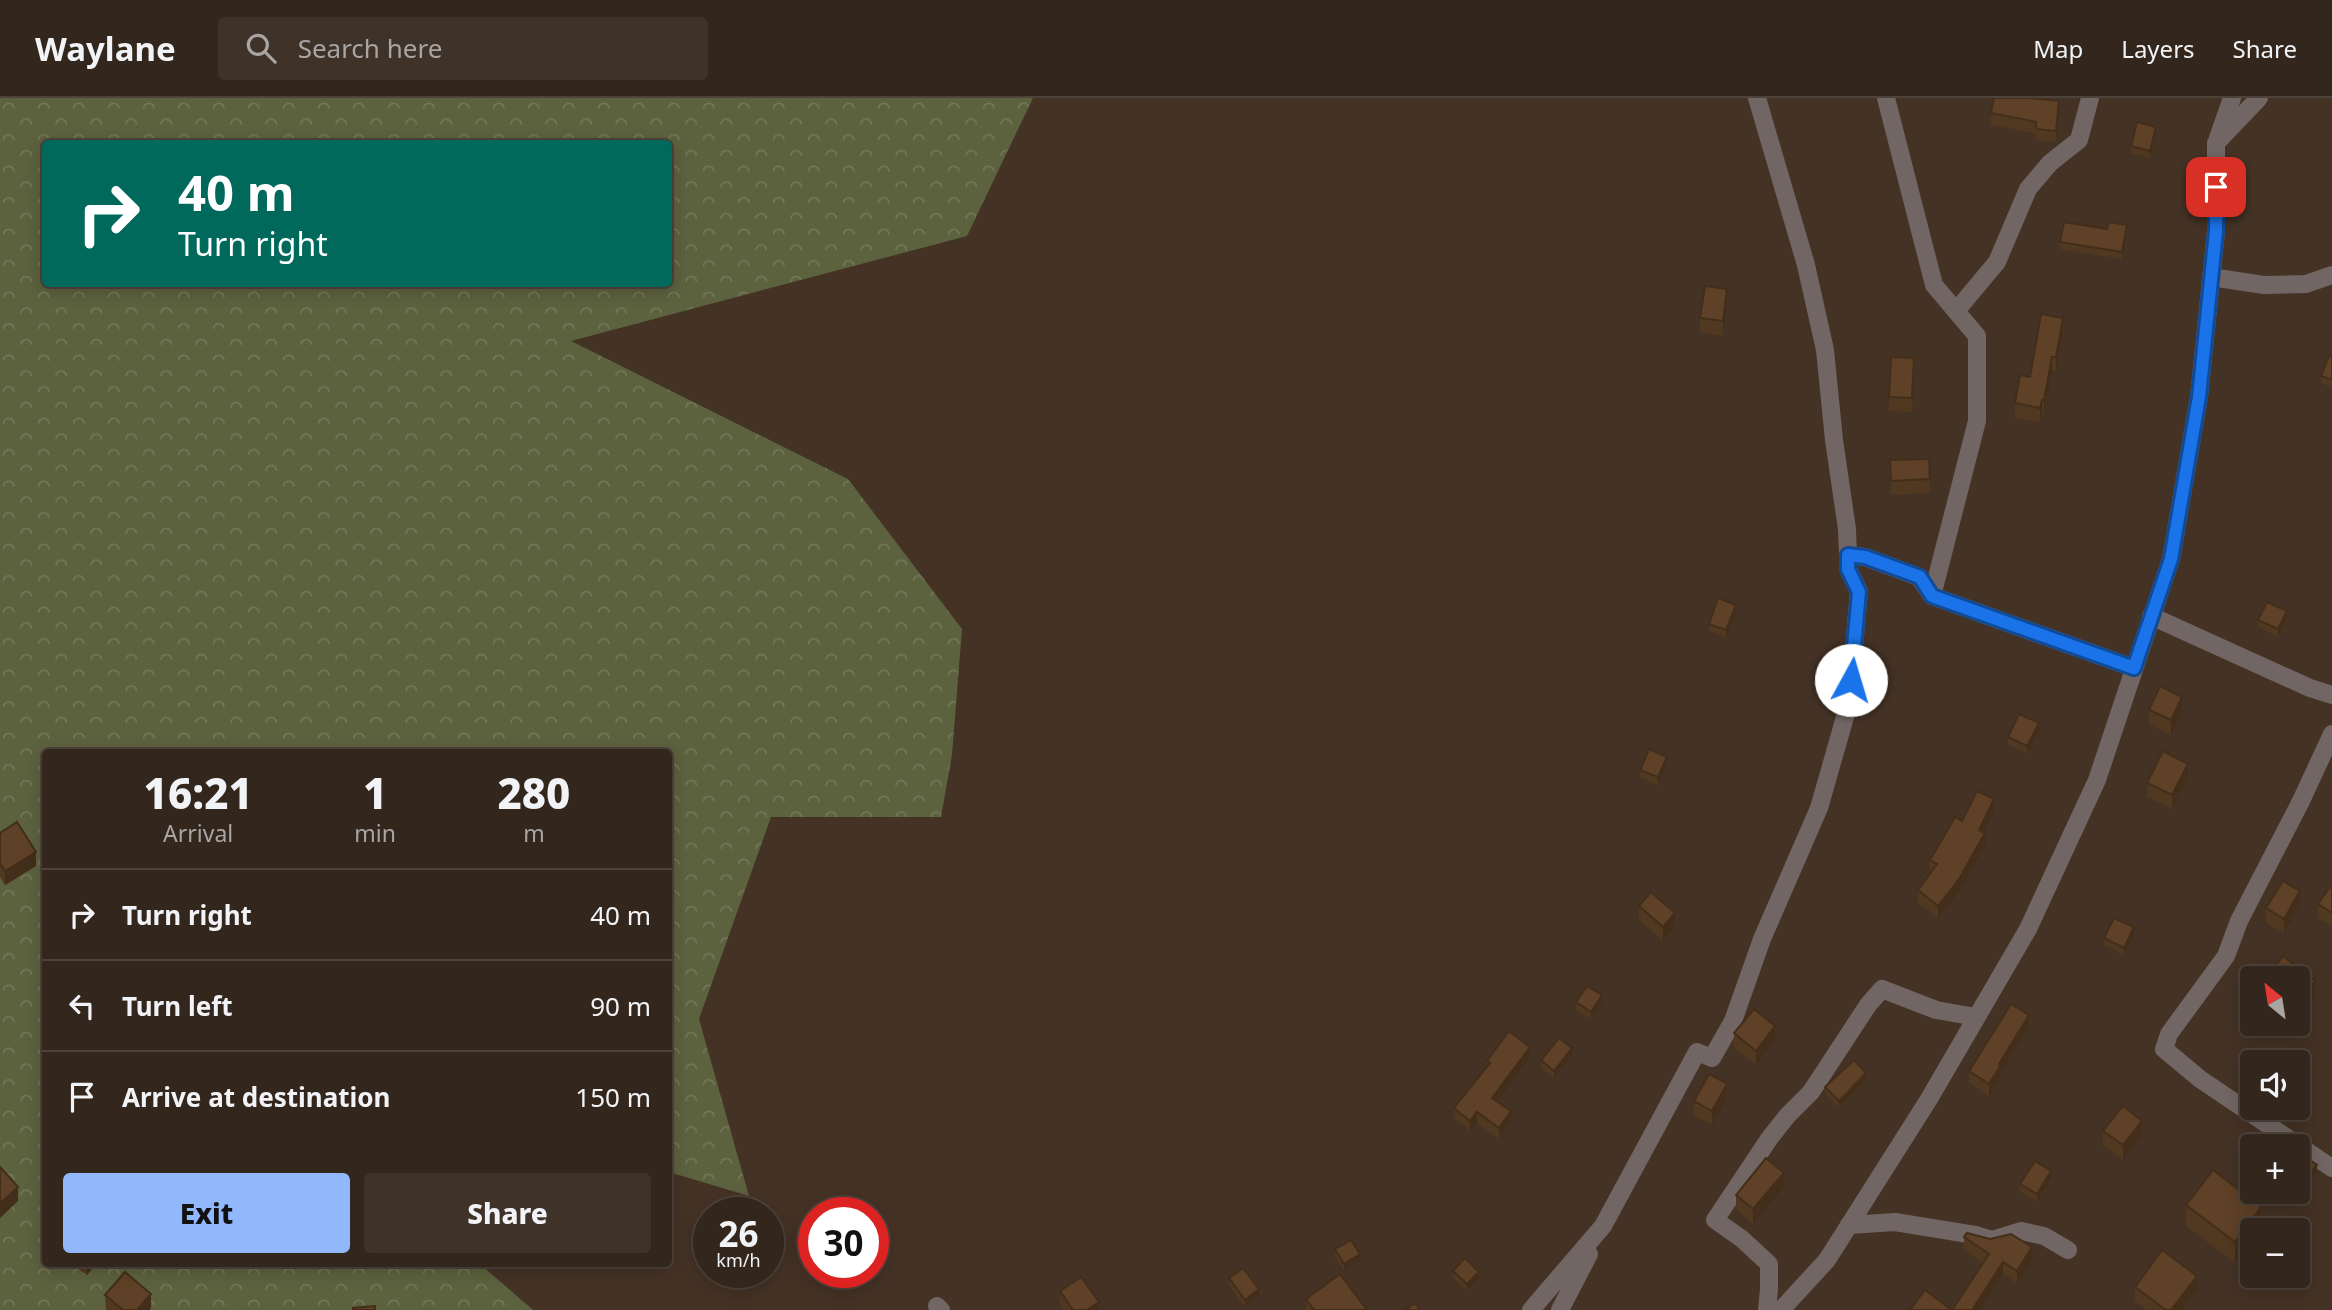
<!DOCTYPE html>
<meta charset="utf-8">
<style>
body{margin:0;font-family:"Noto Sans",sans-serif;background:#3e3229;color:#f1f3f6;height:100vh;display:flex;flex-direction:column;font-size:26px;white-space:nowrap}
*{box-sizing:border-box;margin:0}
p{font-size:23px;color:#a9a5a3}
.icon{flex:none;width:38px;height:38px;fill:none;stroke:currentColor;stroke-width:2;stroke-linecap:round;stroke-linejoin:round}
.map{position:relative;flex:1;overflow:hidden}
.side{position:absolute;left:42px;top:651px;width:630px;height:518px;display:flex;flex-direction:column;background:#33261c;border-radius:7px;box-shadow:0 4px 18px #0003,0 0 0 2px #4e433b}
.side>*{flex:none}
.guide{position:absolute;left:42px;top:42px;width:630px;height:147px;border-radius:7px;box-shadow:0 4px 18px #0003,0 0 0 2px #4e433b;background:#00695c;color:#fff;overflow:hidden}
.needle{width:46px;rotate:330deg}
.fabs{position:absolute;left:2240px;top:868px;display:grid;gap:14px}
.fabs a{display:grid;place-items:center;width:70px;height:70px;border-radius:7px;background:#33261c;box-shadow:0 4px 18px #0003,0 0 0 2px #4e433b;font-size:35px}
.speed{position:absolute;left:693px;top:1099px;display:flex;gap:14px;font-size:35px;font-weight:700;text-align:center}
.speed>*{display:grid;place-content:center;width:91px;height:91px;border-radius:50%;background:#33261c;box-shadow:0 4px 18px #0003,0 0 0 2px #4e433b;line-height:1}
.speed small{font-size:18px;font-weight:400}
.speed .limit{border:10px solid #d22;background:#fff;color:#111}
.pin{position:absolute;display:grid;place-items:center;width:60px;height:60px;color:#fff;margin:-30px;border-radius:14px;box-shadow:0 4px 10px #0006}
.me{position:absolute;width:77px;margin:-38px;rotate:6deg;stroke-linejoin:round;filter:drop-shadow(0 0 5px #0008)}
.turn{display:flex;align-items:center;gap:24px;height:147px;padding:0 21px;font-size:32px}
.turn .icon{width:91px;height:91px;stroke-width:2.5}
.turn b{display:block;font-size:49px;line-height:60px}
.eta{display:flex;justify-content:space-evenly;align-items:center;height:119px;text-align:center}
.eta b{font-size:42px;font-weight:800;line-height:49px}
.button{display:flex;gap:14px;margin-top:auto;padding:14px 21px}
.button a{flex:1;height:80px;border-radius:7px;background:#91b8fd;color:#111;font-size:28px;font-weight:800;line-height:80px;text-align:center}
.button a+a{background:#3e3229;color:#f1f3f6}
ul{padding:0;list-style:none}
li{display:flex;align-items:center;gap:21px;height:91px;padding:0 21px;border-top:2px solid #4e433b}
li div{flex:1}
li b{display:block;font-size:26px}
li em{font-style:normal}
header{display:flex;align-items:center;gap:42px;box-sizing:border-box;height:98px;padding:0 35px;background:#33261c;border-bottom:2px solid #4e433b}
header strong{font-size:33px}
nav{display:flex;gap:38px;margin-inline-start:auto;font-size:24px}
.search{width:490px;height:63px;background:#3e3229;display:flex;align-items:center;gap:18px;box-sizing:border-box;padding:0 24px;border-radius:7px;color:#a9a5a3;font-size:26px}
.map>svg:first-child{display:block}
.forest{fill:url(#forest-crowns);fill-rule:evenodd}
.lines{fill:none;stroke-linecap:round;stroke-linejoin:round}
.minor{stroke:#716663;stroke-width:18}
.wall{fill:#513821}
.shaded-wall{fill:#422e1b}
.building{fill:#5e4126;stroke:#422e1b;stroke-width:2}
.route-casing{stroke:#114b97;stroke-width:18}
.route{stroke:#1a73e8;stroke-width:12}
</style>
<header>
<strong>Waylane</strong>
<div class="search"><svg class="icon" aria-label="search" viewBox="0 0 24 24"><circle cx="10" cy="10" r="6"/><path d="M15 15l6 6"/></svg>Search here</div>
<nav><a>Map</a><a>Layers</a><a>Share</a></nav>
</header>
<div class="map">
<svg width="2332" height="1212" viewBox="0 0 2332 1212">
<defs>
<pattern id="forest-crowns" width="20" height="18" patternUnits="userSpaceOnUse" patternTransform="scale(1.75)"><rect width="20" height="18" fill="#5c613e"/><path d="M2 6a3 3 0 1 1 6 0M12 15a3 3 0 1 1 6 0" fill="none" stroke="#737758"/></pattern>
</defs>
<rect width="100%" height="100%" fill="#443225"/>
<path class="forest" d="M0,0H1033L967,138L571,243L848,381L962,531L952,657L941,719H771L699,921L749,1098L669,1074L668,654H46V1166H480L533,1212H0ZM46,46H668V186H46Z"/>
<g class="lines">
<g class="minor">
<polyline points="1757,0 1806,167 1825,252 1834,342 1847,431 1848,457"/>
<polyline points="1886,0 1934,187 1977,238 1977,323 1932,498 2134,570"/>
<polyline points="2218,40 2232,0"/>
<polyline points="2211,179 2264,187 2306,186 2332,177"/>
<polyline points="1956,213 1997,164 2028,91 2050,65 2079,42 2090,0"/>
<polyline points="2151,518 2310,590 2332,597"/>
<polyline points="2332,636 2301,703 2239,823 2226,858 2169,936 2164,951 2200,981 2332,1070"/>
<polyline points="1849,1127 1895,1124 1975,1137 1992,1142 2021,1133 2044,1138 2068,1152"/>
<polyline points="937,1208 941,1212"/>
<polyline points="1531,1212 1603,1128 1697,954 1712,960 1733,923 1762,841 1819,710 1849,605 1859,493 1848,471 1848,457 1865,459 1919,479 1932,498"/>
<polyline points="1560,1212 1589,1156"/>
<polyline points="1767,1212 1769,1191 1769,1166 1742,1141 1715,1122 1769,1041 1787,1018 1811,994 1868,907 1882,891 1936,912 1976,919"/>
<polyline points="1781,1212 1827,1162 1929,1001 2028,831 2097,682 2171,461 2199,299 2216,133 2216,45 2259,0"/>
</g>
</g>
<g class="wall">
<polygon points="2059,14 2056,44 2036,42 2036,35 1991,27 1991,15"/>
<polygon points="2156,36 2150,60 2131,55 2131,48"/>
<polygon points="2127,134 2122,161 2060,151 2060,144"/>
<polygon points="1727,205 1723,238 1700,234 1700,220"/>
<polygon points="2063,234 2056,273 2052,273 2044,316 2042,316 2040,324 2015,320 2015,305 2030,279"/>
<polygon points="2332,259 2332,290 2321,285 2321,278"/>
<polygon points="1914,274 1912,314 1889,313 1889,299"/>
<polygon points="1929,361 1930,395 1891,397 1890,362"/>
<polygon points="1736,514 1726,540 1709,533 1709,526"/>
<polygon points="2287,521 2278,539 2258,529 2258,522"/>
<polygon points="2149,612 2182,613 2171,637 2149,626"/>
<polygon points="2039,633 2027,656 2008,646 2008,639"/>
<polygon points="1667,666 1658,687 1640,679 1640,672"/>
<polygon points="2188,680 2172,711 2147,699 2147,685"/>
<polygon points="1994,714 1984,735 1985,748 1959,794 1938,821 1918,805 1918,792 1930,775 1930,762 1962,723"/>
<polygon points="0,735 36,768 5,787 0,779"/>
<polygon points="2332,786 2332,829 2318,820 2318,806"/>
<polygon points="2300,807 2284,835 2266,825 2266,810"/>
<polygon points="1639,808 1675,829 1663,843 1639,822"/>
<polygon points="2134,837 2124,857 2104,847 2104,840"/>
<polygon points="2283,858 2315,883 2315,897 2301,915 2298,912 2298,880 2269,880 2269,875"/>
<polygon points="1576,904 1602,904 1591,921 1576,912"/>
<polygon points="2029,929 2001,974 2001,979 1989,998 1969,985 1969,973"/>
<polygon points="1734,935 1775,943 1756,967 1734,950"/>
<polygon points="1572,957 1554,980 1541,970 1541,962"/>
<polygon points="1530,959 1497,1004 1511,1024 1499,1041 1477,1025 1470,1033 1454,1020 1454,1010 1487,968 1487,963"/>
<polygon points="1866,983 1839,1010 1825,996 1825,989"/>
<polygon points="1727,1001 1712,1027 1694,1017 1694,1003"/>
<polygon points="2103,1033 2142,1037 2123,1062 2103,1047"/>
<polygon points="2298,1059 2317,1074 2306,1087 2298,1080"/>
<polygon points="2051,1080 2037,1104 2020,1093 2020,1086"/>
<polygon points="1784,1089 1753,1126 1736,1111 1736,1097"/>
<polygon points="2186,1107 2261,1130 2260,1132 2252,1132 2252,1142 2235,1165 2186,1128"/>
<polygon points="1964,1139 2032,1162 2017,1186 2003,1176 1952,1212 1983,1165 1964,1151"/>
<polygon points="1335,1151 1360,1163 1344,1173 1335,1158"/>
<polygon points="71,1166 96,1166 87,1177"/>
<polygon points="1453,1173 1479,1181 1467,1193 1453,1180"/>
<polygon points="1229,1180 1259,1198 1245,1209 1229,1187"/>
<polygon points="2135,1189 2197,1192 2182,1212 2147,1212 2135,1203"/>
<polygon points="1060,1193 1099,1212 1064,1212 1060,1207"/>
<polygon points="105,1197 151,1210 149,1212 106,1212"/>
<polygon points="1306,1201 1367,1212 1306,1212"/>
</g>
<g class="shaded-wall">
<polygon points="2059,3 2059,14 2056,44 2056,33"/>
<polygon points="2156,29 2156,36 2150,60 2150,53"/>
<polygon points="2127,127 2127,134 2122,161 2122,154"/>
<polygon points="1727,191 1727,205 1723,238 1723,223"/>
<polygon points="2063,220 2063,234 2056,273 2056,259"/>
<polygon points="2052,259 2052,273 2044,316 2044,302"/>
<polygon points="2042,302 2042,316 2040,324 2040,310"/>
<polygon points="1736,507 1736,514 1726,540 1726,532"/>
<polygon points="2287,513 2287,521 2278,539 2278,531"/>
<polygon points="2182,599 2182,613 2171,637 2171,622"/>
<polygon points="2039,625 2039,633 2027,656 2027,648"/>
<polygon points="1667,659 1667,666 1658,687 1658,679"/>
<polygon points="2188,666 2188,680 2172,711 2172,697"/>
<polygon points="1994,701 1994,714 1979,745 1979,732"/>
<polygon points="1985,735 1985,748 1959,794 1938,821 1938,808"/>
<polygon points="36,754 36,768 5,787 5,773"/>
<polygon points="2300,793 2300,807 2284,835 2284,821"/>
<polygon points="1675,815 1675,829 1663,843 1663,829"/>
<polygon points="2134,829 2134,837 2124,857 2124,850"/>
<polygon points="2315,883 2315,897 2301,915 2301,901"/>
<polygon points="1602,897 1602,904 1591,921 1591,914"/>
<polygon points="2029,917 2029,929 2001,974 2001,979 1989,998 1989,986 1999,966"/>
<polygon points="1775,928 1775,943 1756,967 1756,953"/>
<polygon points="1530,949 1530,959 1492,1011 1492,1000"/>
<polygon points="1572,950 1572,957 1554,980 1554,973"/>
<polygon points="1866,975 1866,983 1839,1010 1839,1003"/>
<polygon points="1727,986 1727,1001 1712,1027 1712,1013"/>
<polygon points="1511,1013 1511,1024 1499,1041 1499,1030"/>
<polygon points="1477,1014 1477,1025 1470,1033 1470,1023"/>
<polygon points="2142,1023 2142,1037 2123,1062 2123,1047"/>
<polygon points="2317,1067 2317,1074 2306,1087 2306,1080"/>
<polygon points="2051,1073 2051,1080 2037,1104 2037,1096"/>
<polygon points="1784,1075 1784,1089 1753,1126 1753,1111"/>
<polygon points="18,1089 18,1103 0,1120 0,1106"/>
<polygon points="2261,1109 2261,1130 2260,1132 2252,1132 2252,1142 2235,1165 2235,1144"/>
<polygon points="2032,1149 2032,1162 2017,1186 2017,1173"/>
<polygon points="1360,1156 1360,1163 1344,1173 1344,1166"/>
<polygon points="2003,1164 2003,1176 1980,1212 1972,1212"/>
<polygon points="87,1166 96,1166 87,1177"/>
<polygon points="1479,1174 1479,1181 1467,1193 1467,1186"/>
<polygon points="2197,1178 2197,1192 2182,1212 2171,1212"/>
<polygon points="1259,1191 1259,1198 1245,1209 1245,1202"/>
<polygon points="151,1196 151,1210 149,1212 137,1212"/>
<polygon points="1099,1204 1099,1212 1087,1212"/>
</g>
<g class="building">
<polygon points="1994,0 2029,0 2059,3 2056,33 2036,31 2036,24 1991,15"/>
<polygon points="2137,24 2156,29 2150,53 2131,48"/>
<polygon points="2064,124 2107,131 2109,124 2127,127 2122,154 2060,144"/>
<polygon points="1705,188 1727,191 1723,223 1700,220"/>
<polygon points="2041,216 2063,220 2056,259 2052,259 2044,302 2042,302 2040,310 2015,305 2020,277 2030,279"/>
<polygon points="2329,258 2332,259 2332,282 2321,278"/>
<polygon points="1891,259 1914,260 1912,300 1889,299"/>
<polygon points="1929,361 1930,381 1891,383 1890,362"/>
<polygon points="1718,500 1736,507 1726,532 1709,526"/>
<polygon points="2267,504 2287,513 2278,531 2258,522"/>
<polygon points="2160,588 2182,599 2171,622 2149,612"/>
<polygon points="2019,616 2039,625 2027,648 2008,639"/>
<polygon points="1649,651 1667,659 1658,679 1640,672"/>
<polygon points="2163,653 2188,666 2172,697 2147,685"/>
<polygon points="1977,693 1994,701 1979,732 1985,735 1959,781 1938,808 1918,792 1937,766 1930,762 1955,719 1962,723"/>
<polygon points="17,724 36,754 5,773 0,765 0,735"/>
<polygon points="2283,783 2300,793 2284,821 2266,810"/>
<polygon points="2332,786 2332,815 2318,806"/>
<polygon points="1651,794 1675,815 1663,829 1639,808"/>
<polygon points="2114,820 2134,829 2124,850 2104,840"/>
<polygon points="2283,858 2315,883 2301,901 2298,898 2298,880 2275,880 2269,875"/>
<polygon points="1587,888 1602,897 1591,914 1576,904"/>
<polygon points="2011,906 2029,917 1999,966 2001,967 1989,986 1969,973"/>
<polygon points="1754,911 1775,928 1756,953 1734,935"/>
<polygon points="1509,933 1530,949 1492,1000 1511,1013 1499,1030 1477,1014 1470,1023 1454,1010 1490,965 1487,963"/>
<polygon points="1559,940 1572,950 1554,973 1541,962"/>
<polygon points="1854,962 1866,975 1839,1003 1825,989"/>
<polygon points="1709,976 1727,986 1712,1013 1694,1003"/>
<polygon points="2123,1008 2142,1023 2123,1047 2103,1033"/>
<polygon points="2301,1056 2317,1067 2306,1080 2298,1073 2298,1059"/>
<polygon points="1766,1060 1784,1075 1753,1111 1736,1097"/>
<polygon points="2035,1063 2051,1073 2037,1096 2020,1086"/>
<polygon points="0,1069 18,1089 0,1106"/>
<polygon points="2213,1072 2261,1109 2235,1144 2186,1107"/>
<polygon points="1967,1135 1990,1141 2011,1136 2032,1149 2017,1173 2003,1164 1972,1212 1910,1212 1925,1192 1952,1212 1989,1156 1964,1139"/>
<polygon points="1351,1142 1360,1156 1344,1166 1335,1151"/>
<polygon points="2162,1152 2197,1178 2171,1212 2166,1212 2135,1189"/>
<polygon points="1465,1160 1479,1174 1467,1186 1453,1173"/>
<polygon points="1243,1170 1259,1191 1245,1202 1229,1180"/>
<polygon points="125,1174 151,1196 137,1212 123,1212 105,1197"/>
<polygon points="1340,1176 1367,1212 1314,1212 1306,1201"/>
<polygon points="1081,1179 1099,1204 1087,1212 1073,1212 1060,1193"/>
<polygon points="1415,1205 1420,1212 1405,1212"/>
<polygon points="375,1208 375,1212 353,1212 353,1210"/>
</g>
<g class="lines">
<g class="route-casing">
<polyline id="route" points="1851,582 1859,494 1848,471 1848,457 1865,459 1920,479 1932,498 2134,570 2171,461 2199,299 2216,133 2216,89"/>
</g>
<use href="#route" class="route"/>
</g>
</svg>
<div class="fabs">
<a><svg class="needle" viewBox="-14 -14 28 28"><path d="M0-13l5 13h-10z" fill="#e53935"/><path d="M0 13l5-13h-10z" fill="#a9a5a3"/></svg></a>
<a><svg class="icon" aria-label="sound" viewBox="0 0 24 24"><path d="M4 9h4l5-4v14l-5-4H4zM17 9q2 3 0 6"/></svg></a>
<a>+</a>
<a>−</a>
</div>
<div class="speed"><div>26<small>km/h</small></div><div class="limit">30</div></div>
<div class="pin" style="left:2216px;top:89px;background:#d93025"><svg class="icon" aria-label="arrive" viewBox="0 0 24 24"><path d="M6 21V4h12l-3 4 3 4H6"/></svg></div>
<svg class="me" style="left:1851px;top:582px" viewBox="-20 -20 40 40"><circle r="19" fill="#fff"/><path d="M0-13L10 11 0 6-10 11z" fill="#1a73e8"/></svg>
<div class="guide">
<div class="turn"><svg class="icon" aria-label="right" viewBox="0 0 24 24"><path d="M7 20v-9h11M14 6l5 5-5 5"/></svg><div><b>40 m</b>Turn right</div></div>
</div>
<section class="side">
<div class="eta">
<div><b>16:21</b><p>Arrival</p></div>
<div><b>1</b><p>min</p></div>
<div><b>280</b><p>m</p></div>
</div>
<ul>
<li><svg class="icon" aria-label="right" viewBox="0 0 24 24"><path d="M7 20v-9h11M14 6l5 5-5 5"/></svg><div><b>Turn right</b></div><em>40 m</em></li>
<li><svg class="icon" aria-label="left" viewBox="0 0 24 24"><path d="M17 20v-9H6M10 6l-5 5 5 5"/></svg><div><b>Turn left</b></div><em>90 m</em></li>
<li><svg class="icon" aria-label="arrive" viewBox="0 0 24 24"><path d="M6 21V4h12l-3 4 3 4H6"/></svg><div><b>Arrive at destination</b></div><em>150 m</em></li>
</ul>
<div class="button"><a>Exit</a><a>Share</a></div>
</section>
</div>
